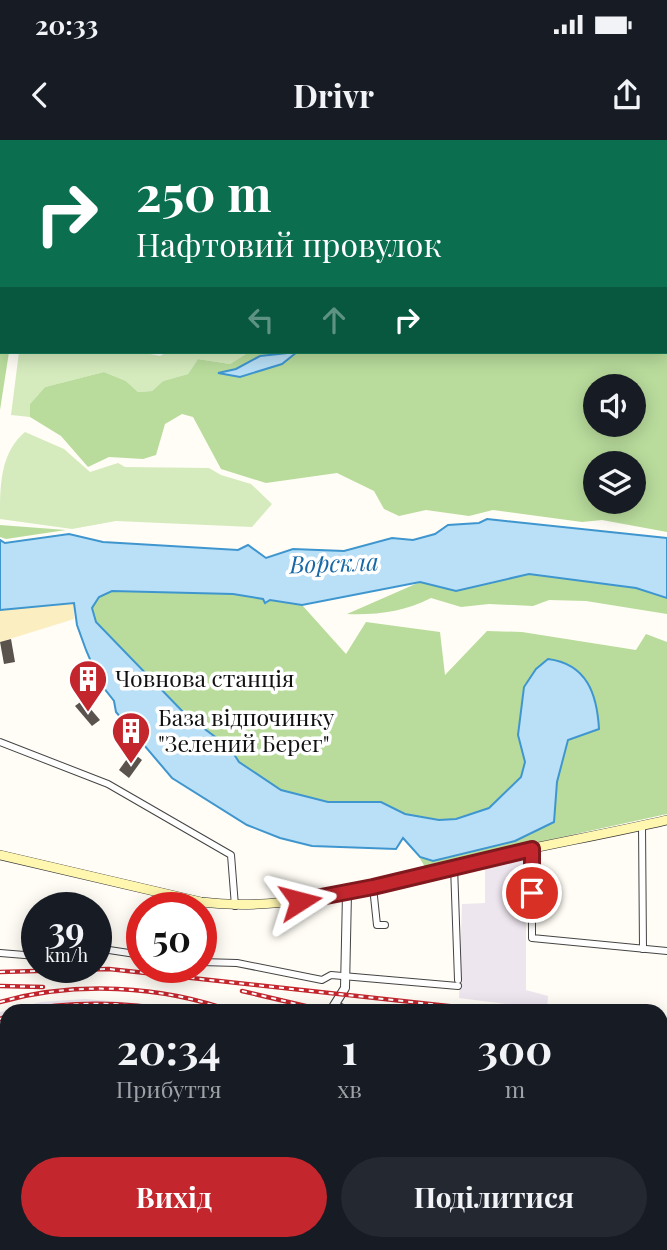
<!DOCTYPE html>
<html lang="uk">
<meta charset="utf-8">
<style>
body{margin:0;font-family:"Playfair Display",serif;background:#242831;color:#f1f3f6;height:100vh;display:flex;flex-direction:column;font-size:26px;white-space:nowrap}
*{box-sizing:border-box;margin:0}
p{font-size:23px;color:#9ea1a6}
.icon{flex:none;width:38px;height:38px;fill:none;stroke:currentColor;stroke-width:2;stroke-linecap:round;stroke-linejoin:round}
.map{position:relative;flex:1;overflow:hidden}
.side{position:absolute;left:0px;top:864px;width:668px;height:247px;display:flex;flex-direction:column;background:#171b24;border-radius:21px 21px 0 0;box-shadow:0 4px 18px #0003}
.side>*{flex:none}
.banner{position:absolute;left:0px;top:0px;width:668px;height:214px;box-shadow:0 4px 18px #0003;background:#0b6e4f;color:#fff;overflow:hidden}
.buttons{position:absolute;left:583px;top:234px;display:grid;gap:14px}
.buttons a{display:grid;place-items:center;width:63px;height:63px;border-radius:50%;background:#171b24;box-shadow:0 4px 18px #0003;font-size:35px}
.speed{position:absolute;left:21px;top:752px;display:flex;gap:14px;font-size:35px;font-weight:700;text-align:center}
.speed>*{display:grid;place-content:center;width:91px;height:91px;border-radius:50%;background:#171b24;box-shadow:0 4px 18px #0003;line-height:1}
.speed small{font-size:18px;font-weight:400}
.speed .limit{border:10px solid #d22;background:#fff;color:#111}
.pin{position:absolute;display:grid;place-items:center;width:60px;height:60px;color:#fff;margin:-30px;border:4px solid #fff;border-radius:50%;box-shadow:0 2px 7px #0007}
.me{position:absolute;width:77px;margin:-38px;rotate:81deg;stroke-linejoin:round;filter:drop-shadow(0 0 5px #0008)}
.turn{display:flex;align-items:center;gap:24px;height:147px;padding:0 21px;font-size:32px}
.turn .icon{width:91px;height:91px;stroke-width:2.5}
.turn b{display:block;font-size:49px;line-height:60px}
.lanes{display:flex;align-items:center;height:66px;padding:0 21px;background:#0003;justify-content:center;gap:35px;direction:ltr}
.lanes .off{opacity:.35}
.eta{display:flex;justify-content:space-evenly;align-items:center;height:119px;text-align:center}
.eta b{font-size:42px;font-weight:700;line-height:49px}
.primary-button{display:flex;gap:14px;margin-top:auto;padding:14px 21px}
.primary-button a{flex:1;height:80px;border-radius:42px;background:#c4262e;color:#fff;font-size:28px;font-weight:700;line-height:80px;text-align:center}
.primary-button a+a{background:#242831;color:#f1f3f6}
.status{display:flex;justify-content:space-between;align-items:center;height:49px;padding:0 35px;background:#171b24;direction:ltr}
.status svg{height:19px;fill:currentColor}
header{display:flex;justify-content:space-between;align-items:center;height:91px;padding:0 21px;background:#171b24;font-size:32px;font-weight:700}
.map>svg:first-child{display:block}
.industrial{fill:#eee6ef}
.green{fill:#d5ebbd}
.forest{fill:#b9dc9c;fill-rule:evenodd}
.sand{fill:#fbeec1}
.water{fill:#b9e0f7;stroke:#3f96cf;stroke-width:2}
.building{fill:#5a524d}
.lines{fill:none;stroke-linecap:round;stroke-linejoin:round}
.minor-casing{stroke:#444;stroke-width:8}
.tertiary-casing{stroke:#444;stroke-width:10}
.secondary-casing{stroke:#333;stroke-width:10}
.minor{stroke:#fff;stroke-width:6}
.tertiary{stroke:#fff;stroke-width:8}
.secondary{stroke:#fff6b0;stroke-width:9}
.rail-casing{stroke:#c4262e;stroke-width:4.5}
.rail{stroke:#fff;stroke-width:2;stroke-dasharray:5;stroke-linecap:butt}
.route-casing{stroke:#7f191e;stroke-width:18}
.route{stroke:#c4262e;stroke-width:12}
.labels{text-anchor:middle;stroke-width:7;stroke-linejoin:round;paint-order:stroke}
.poi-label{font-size:23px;fill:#111;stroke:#fff;text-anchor:start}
.water-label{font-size:24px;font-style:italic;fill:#1768a6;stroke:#fff}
</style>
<div class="status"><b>20:33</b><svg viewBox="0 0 49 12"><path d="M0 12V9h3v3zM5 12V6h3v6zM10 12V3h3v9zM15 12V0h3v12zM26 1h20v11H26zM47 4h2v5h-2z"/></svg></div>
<header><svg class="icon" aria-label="back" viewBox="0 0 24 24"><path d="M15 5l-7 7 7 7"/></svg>Drivr<svg class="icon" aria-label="share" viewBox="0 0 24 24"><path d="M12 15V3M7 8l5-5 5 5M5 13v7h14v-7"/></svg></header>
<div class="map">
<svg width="667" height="1110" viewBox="0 0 667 1110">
<rect width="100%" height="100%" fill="#fffdf5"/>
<g class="industrial">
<polygon points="526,715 526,850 548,856 547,869 459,858 462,764 485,763 485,726"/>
<polygon points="85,859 172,866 172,872 7,872 7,918 0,917 0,872 41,862"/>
<polygon points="662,1057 667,1060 667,1110 505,1110 501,1104 662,1104"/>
</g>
<g class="green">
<polygon points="19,212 140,212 160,216 167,212 249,212 230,224 198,219 188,234 163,241 152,251 138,252 126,241 104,232 45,247 30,264 30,277 11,275"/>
<path d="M25,292L64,309L90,332L118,323L125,327L209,328L221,335L251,344L272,364L252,387L116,381L72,389L0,379C0,346 0,313 25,292Z"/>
</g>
<g class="forest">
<polygon points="152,0 477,0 149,2"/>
<path d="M535,0H667V392L602,380L582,382L493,370L469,376L426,370L399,376L384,369L374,351L337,333L266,343L221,329L193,277L182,274L165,284L156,315L143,319L109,317L88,327L61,296L30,277V264L45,247L104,232L126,241L138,252L152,251L163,241L188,234L198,219L230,224L249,212H667V2ZM595,247H634V285H595ZM595,324H634V362H595Z"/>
<polygon points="0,56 2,212 9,212 0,270"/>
<polygon points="0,385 66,390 6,399 0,397"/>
<path d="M529,434L636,448L667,458V474L586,461L549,460L533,466L489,464L461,467L431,458C404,472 377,475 347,474L420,442L456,451Z"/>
<polygon points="111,451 233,454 302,465 346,514 366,482 440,492 445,535 487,491 522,492 636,510 646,494 667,502 667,674 425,727 412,705 420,717 554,682 557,642 568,600 518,595 525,622 521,637 489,668 456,679 439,680 405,674 381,662 328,662 281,650 239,622 230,608 186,575 96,482 92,468 99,457"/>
</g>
<polygon class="sand" points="74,463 74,479 0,502 0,470"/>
<g class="water">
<polygon points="297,212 282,224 240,237 218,233 236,229 260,216"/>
<path d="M487,379L667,398V458L636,448L529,434L456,451L420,442L302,465L270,460L265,463L263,459L233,454L112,451L99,457L92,468L96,482L186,575L230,608L239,622L281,650L328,662H381L405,674L439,680L456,679L489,668L521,637L525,622L518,595L524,547L536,529L548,519C587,524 597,554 599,589L568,600L557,642L554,682L515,701L433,721L420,717L403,698L396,709L312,706L280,698L247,685L172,638L116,572L114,561L100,543L86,510L77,485L74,463L0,470V400L5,403L69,394L103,402L238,410L248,405L266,418L293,409L344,411L392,398L413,400L435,394L448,385L479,383Z"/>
</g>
<g class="building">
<polygon points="11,499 15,522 4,524 0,502"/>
<polygon points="83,560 100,580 92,586 75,566"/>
<polygon points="132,612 142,620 129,638 119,630"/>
</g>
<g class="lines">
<g class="minor-casing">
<g id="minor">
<polyline points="0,602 108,644 231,715 235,766"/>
<polyline points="642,685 643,809"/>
<polyline points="532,709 532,798 667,811"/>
<polyline points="454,726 458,840"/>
<polyline points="373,747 377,785 385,785"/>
<polyline points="96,808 142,815"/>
<polyline points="0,813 37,816"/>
<polyline points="201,822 237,823 322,840 331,835 458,846"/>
<polyline points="336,865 352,872"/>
<polyline points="662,1033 667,1036"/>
<polyline points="81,1104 82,1110"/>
<polyline points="27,1110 33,1104"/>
<polyline points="149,1110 150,1104"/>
<polyline points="241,1110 242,1104"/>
<polyline points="331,1110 331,1104"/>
<polyline points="420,1110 421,1104"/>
</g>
</g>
<g class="tertiary-casing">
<g id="tertiary">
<polyline points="330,872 345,848 347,753"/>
<polyline points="0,919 7,920"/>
</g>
</g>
<g class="secondary-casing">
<path id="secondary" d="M0,715L201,762C290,773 372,745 458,725C527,708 598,696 667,680"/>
</g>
<use href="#minor" class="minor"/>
<use href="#tertiary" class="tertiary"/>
<use href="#secondary" class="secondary"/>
<g class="rail-casing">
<g id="rail">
<polyline points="0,832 109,829 503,872"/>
<polyline points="0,846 43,847"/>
<polyline points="242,851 331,872"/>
<path d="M0,862C75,841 161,845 234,872"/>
<path d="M14,872C70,861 123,861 178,872"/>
<polyline points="0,879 7,876"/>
<polyline points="662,890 667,890"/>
<polyline points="662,1051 667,1054"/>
<polyline points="491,1104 495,1110"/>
</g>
</g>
<use href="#rail" class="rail"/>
</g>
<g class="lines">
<g class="route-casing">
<polyline id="route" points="300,761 373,747 532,709 532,753"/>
</g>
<use href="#route" class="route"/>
</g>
<defs>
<g id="building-pin" transform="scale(2.0125)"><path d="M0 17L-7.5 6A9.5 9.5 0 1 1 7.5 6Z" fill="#c4262e" stroke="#fff"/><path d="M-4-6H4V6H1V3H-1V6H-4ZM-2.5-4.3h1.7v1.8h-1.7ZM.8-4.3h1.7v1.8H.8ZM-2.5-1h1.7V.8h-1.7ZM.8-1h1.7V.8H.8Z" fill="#fff"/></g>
</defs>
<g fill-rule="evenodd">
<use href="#building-pin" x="88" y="539"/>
<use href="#building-pin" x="131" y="591"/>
</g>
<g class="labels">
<g class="poi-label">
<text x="115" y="547">Човнова станція</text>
<text x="158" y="586">База відпочинку<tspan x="158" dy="26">"Зелений Берег"</tspan></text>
</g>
<g class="water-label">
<text transform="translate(334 424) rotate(-2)" y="8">Ворскла</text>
</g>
</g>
</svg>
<div class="buttons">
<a><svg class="icon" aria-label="sound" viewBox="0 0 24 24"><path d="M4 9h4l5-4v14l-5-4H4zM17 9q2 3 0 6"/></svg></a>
<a><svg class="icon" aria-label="layers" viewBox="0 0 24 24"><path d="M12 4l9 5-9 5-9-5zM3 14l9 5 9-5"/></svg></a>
</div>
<div class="speed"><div>39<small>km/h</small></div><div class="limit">50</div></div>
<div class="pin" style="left:532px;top:753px;background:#d93025"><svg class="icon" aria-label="arrive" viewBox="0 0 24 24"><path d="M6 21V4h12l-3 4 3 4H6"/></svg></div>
<svg class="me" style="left:300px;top:761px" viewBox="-20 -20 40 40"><path d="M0-17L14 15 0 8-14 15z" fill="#c4262e" stroke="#fff" stroke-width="4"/></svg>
<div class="banner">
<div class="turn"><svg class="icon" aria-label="right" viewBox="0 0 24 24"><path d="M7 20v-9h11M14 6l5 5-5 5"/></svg><div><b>250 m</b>Нафтовий провулок</div></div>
<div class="lanes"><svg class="icon off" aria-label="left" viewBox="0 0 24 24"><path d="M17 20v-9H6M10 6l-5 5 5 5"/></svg><svg class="icon off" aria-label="ahead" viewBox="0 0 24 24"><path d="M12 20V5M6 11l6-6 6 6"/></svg><svg class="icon" aria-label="right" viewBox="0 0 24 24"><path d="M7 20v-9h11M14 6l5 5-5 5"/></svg></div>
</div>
<section class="side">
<div class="eta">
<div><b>20:34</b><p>Прибуття</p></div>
<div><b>1</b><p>хв</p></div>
<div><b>300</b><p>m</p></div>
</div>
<div class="primary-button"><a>Вихід</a><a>Поділитися</a></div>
</section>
</div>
